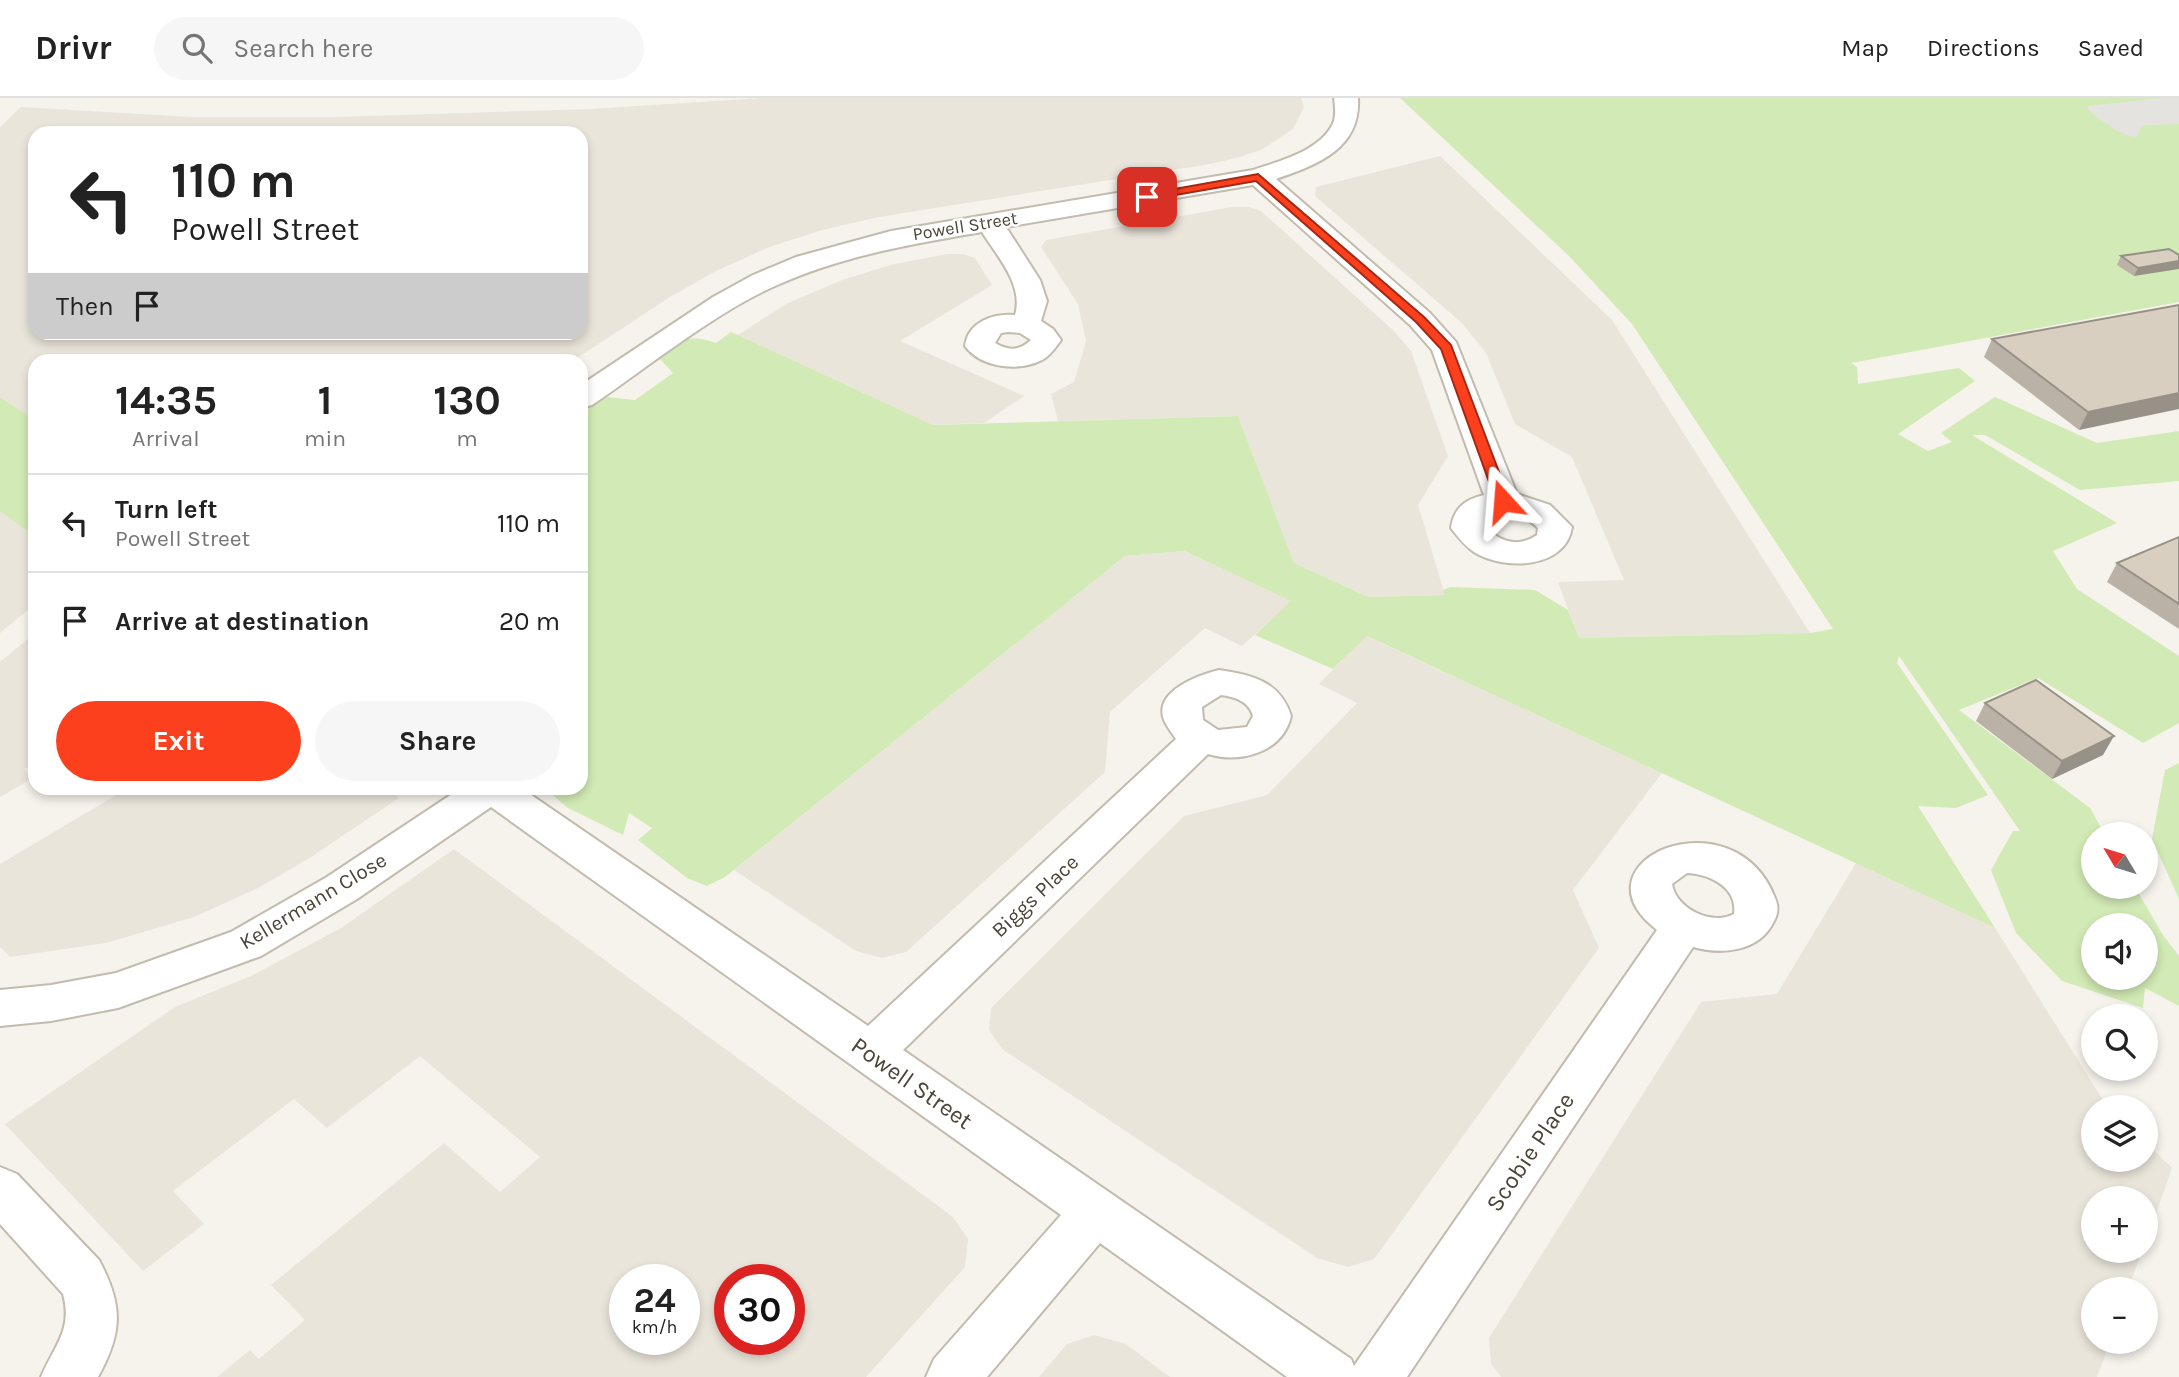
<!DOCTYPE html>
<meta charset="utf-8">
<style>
body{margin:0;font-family:Karla,sans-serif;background:#f6f6f6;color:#222;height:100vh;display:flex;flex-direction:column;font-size:26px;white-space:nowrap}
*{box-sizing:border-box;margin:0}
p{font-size:23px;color:#767676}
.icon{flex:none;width:38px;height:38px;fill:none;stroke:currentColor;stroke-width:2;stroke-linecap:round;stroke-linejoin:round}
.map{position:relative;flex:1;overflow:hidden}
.sheet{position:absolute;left:28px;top:256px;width:560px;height:441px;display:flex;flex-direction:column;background:#fff;border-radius:21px;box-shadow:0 4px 10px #0003}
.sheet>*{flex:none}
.guide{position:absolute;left:28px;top:28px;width:560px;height:214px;border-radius:21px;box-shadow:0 4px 10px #0003;background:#fff;color:#222;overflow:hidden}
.needle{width:46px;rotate:308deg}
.fabs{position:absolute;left:2081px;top:724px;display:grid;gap:14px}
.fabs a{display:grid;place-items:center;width:77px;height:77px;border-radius:50%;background:#fff;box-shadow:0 4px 10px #0003;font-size:35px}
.speed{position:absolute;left:609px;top:1166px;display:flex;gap:14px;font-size:35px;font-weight:700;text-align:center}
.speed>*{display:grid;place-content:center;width:91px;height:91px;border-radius:50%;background:#fff;box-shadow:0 4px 10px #0003;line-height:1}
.speed small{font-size:18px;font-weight:400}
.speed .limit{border:10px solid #d22;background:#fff;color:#111}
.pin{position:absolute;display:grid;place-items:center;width:60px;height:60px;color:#fff;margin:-30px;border-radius:14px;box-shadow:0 4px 10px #0006}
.me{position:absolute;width:77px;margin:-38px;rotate:341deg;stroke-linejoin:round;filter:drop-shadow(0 0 5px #0008)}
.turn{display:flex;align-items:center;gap:24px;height:147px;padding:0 28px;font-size:32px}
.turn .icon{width:91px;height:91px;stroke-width:2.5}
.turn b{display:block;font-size:49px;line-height:60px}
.then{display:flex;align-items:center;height:66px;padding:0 28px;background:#0003;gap:14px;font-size:26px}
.eta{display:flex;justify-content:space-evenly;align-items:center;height:119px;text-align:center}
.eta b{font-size:42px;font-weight:700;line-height:49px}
.cta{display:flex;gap:14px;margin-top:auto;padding:14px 28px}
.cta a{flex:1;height:80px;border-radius:42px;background:#fc3f1d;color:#fff;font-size:28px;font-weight:700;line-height:80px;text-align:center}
.cta a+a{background:#f6f6f6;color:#222}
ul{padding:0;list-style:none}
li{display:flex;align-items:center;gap:21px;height:98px;padding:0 28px;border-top:2px solid #e0e0e0}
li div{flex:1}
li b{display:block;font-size:26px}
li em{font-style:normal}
header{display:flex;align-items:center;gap:42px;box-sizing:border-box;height:98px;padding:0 35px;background:#fff;border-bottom:2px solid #e0e0e0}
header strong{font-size:33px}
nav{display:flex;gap:38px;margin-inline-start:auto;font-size:24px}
.search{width:490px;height:63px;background:#f6f6f6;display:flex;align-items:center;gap:18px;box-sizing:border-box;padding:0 24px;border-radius:38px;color:#767676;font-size:26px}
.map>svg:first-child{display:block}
.residential{fill:#eae5da;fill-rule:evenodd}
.green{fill:#d2eab5;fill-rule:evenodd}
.parking{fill:#e5e3e0}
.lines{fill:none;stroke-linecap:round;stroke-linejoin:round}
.minor-casing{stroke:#c2bbae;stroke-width:4}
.minor{fill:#fff;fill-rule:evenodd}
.wall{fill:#bab2a6}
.shaded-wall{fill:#979187}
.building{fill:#d8cfc1;stroke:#979187;stroke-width:2}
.route{fill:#fc3f1d;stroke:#a42913;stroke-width:2}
.labels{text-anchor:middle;stroke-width:5;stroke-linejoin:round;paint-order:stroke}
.far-street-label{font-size:18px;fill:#4b4439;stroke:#fff}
.street-label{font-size:21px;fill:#4b4439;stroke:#fff}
.near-street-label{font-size:24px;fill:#4b4439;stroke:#fff}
</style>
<header>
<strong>Drivr</strong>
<div class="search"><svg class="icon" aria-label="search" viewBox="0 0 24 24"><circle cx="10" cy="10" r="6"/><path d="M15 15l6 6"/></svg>Search here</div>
<nav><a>Map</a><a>Directions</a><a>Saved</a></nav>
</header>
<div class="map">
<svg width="2179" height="1279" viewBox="0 0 2179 1279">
<rect width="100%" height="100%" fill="#f6f3ec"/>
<g class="residential">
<path d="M762,0H1301L1304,9L1293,31L1263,51L1240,59L1210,66L879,119L822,132L767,150L716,173L670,199L574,262H35V322L0,299V29L21,9L192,19H337L591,11ZM35,35H581V234H35Z"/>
<polygon points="1440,58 1612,222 1810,535 1579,540 1558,484 1624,482 1572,359 1515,326 1486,255 1462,225 1315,98 1316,89"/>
<polygon points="1232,109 1248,109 1261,113 1394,233 1411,253 1448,358 1418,407 1445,497 1368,499 1294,465 1238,318 1058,323 1051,296 1074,284 1086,243 1078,206 1041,149 1046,142"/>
<polygon points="947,156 962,156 975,160 992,187 900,243 1024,298 984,325 933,327 738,237 786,206 842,182 894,166"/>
<polygon points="0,413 35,439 35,506 0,535"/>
<polygon points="1185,453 1292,503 1242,548 1205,530 1110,614 1105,674 906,854 882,860 856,853 734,772 1125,458"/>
<polygon points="35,535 35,665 24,671 33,680 0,699 0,564"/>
<polygon points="1366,538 1662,675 1573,792 1599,850 1374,1161 1348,1169 1317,1160 1002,951 989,932 991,910 1184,718 1267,697 1357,605 1319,586"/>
<polygon points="128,690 387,690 399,700 308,761 258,790 194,819 106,845 10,859 0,849 0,766"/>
<path d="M454,751L953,1119L968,1141L965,1169L866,1279H217L250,1252L259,1261L305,1222L271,1187L444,1045L500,1094L540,1059L420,958L327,1030L294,1001L173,1093L204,1126L143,1173L5,1026L175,909L251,878L341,830ZM684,1181V1241H625V1181ZM730,1181H789V1241H730Z"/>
<polygon points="1856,765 1995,830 2108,1010 2093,1010 2093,1062 2146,1062 2146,1045 2172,1070 2146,1144 2146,1101 2093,1101 2093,1153 2142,1153 2128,1192 2093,1192 2093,1244 2110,1244 2097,1279 1501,1279 1491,1266 1489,1240 1701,904 1777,896"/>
<polygon points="1094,1237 1126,1246 1170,1279 1039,1279 1067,1246"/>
</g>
<g class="green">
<path d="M1400,0H2179V204L1851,265L1857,269L1858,286L1959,270L1975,283L1898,336L1928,353L1952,344L1941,335L1995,299L2097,345L2179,333V383L2080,392L1985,337H1972L2117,425L2053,453L2077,491L2179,558V625L2143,645L2038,580L1959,612L2090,710L2105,737H2093V789H2135L2163,837L2179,858V908L2145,890L2143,910L2062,883L2016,835L1991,772L2013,733H2020L1899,558L1897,565L1988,697L1956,710L1918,708L1995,830L1367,538L1333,571L1255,537L1291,503L1185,453L1125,458L725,779L707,788L687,780L638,742L652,730L629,715L623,737L568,710L544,690H581V310L598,298L635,302L673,275L658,259C681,243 687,235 716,245L731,234L738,237L933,327L1238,318L1294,465L1368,499L1444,497L1443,492L1450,489L1535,492L1568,512L1579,540L1810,535L1833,531L1632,226L1569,158ZM2093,828H2146V880H2093Z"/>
<polygon points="0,299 35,322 35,439 0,413"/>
<polygon points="2179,665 2179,801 2152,741 2165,672"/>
</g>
<polygon class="parking" points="2161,0 2179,0 2179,26 2144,27 2139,32 2138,38 2133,39 2117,33 2090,14 2087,8"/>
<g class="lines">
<g class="minor-casing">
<g id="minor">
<path d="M1334,0H1358C1361,51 1317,67 1276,81L1430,215L1456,244L1517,396L1550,407L1572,429C1566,471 1504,473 1474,454C1465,448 1458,439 1451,430C1454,410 1464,402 1484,397L1432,252L1410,227L1253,87L1006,129L1040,182L1047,203L1041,223L1053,231L1061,242C1055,250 1050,258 1042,262C1019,274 981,270 965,248C968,224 993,215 1015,217C1024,187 997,158 982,134C911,146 841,158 775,188C714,215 648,269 592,307L581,310V287L713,199L753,177L796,159L891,133L1253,72C1280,63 1323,52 1334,23C1336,16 1335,7 1334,0ZM1008,234L1020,235L1031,242C1019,253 1009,253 995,245L1001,235ZM1503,413C1517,415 1528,420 1538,430L1537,437C1518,450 1500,444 1485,429L1486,420Z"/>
<path d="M1219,572C1252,577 1280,583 1291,618C1283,654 1241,666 1208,656L903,952L1351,1261L1354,1268L1657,832C1567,763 1734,693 1775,800C1779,809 1778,817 1773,825C1758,854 1721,857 1693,849L1407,1279H1287L1100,1145L987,1279H926L934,1261L1061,1117L491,709L357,801L261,858L118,910L51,923L0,928V892L51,887L116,875L231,834L327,779L461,690H521L868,928L1176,641C1172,635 1167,629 1164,622C1153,593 1199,577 1219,572ZM1221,597C1235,599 1249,603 1253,618L1247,629L1218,632L1203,622L1202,609ZM1687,775C1709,776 1738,789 1734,816C1712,828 1676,811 1672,786Z"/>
<path d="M0,1069L17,1076L99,1162C123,1207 123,1234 98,1279H41C54,1248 73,1232 63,1196L0,1126Z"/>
</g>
</g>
<use href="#minor" class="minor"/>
</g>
<g class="wall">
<polygon points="2169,151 2134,178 2117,167 2121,158"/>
<polygon points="2179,207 2079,332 1984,259 1992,241"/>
<polygon points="2179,439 2179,531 2107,484 2117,465"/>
<polygon points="1985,605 2103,657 2052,681 1976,623"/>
</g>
<g class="shaded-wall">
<polygon points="2179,163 2179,171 2134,178 2138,170"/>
<polygon points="2179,295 2179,311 2079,332 2088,314"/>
<polygon points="2114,638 2103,657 2052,681 2062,663"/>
</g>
<g class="building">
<polygon points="2169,151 2179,157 2179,163 2138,170 2121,158"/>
<polygon points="2179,207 2179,295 2088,314 1992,241"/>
<polygon points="2179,439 2179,506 2117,465"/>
<polygon points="2036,582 2114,638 2062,663 1985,605"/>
</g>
<polygon class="route" points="1258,76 1424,219 1451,247 1510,403 1508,406 1498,406 1496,403 1441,251 1416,224 1256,83 1147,102 1142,99 1147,96"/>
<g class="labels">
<g class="far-street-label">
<text transform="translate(965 128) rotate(-9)" y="6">Powell Street</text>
</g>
<g class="street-label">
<text transform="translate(1035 798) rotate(-43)" y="7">Biggs Place</text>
<text transform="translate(313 803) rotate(-31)" y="7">Kellermann Close</text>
</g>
<g class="near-street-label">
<text transform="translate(912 985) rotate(35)" y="8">Powell Street</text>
<text transform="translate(1530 1054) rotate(-56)" y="8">Scobie Place</text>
</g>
</g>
</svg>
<div class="fabs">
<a><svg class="needle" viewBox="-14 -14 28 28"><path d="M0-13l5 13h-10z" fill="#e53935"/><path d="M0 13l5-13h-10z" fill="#767676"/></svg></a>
<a><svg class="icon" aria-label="sound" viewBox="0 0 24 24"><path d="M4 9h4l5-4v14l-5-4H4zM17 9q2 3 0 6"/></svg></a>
<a><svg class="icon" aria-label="search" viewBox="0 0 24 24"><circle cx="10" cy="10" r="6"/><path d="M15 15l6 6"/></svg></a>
<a><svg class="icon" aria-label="layers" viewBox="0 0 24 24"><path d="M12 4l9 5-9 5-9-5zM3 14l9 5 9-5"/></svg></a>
<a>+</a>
<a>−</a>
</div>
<div class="speed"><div>24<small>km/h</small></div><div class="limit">30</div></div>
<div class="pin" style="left:1147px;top:99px;background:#d93025"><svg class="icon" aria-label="arrive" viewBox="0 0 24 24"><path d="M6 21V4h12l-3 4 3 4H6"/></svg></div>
<svg class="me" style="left:1503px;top:403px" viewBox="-20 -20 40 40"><path d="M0-17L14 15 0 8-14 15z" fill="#fc3f1d" stroke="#fff" stroke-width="4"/></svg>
<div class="guide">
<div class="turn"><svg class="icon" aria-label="left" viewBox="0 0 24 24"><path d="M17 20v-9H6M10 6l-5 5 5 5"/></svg><div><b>110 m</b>Powell Street</div></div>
<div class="then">Then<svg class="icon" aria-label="arrive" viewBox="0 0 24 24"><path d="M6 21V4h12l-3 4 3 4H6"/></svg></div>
</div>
<section class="sheet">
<div class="eta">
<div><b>14:35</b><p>Arrival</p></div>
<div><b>1</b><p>min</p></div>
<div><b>130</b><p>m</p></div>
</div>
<ul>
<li><svg class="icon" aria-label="left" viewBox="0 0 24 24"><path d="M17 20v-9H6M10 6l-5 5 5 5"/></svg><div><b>Turn left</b><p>Powell Street</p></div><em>110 m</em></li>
<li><svg class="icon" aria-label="arrive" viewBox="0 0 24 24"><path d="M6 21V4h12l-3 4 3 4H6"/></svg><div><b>Arrive at destination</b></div><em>20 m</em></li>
</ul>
<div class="cta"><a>Exit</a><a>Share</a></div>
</section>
</div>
